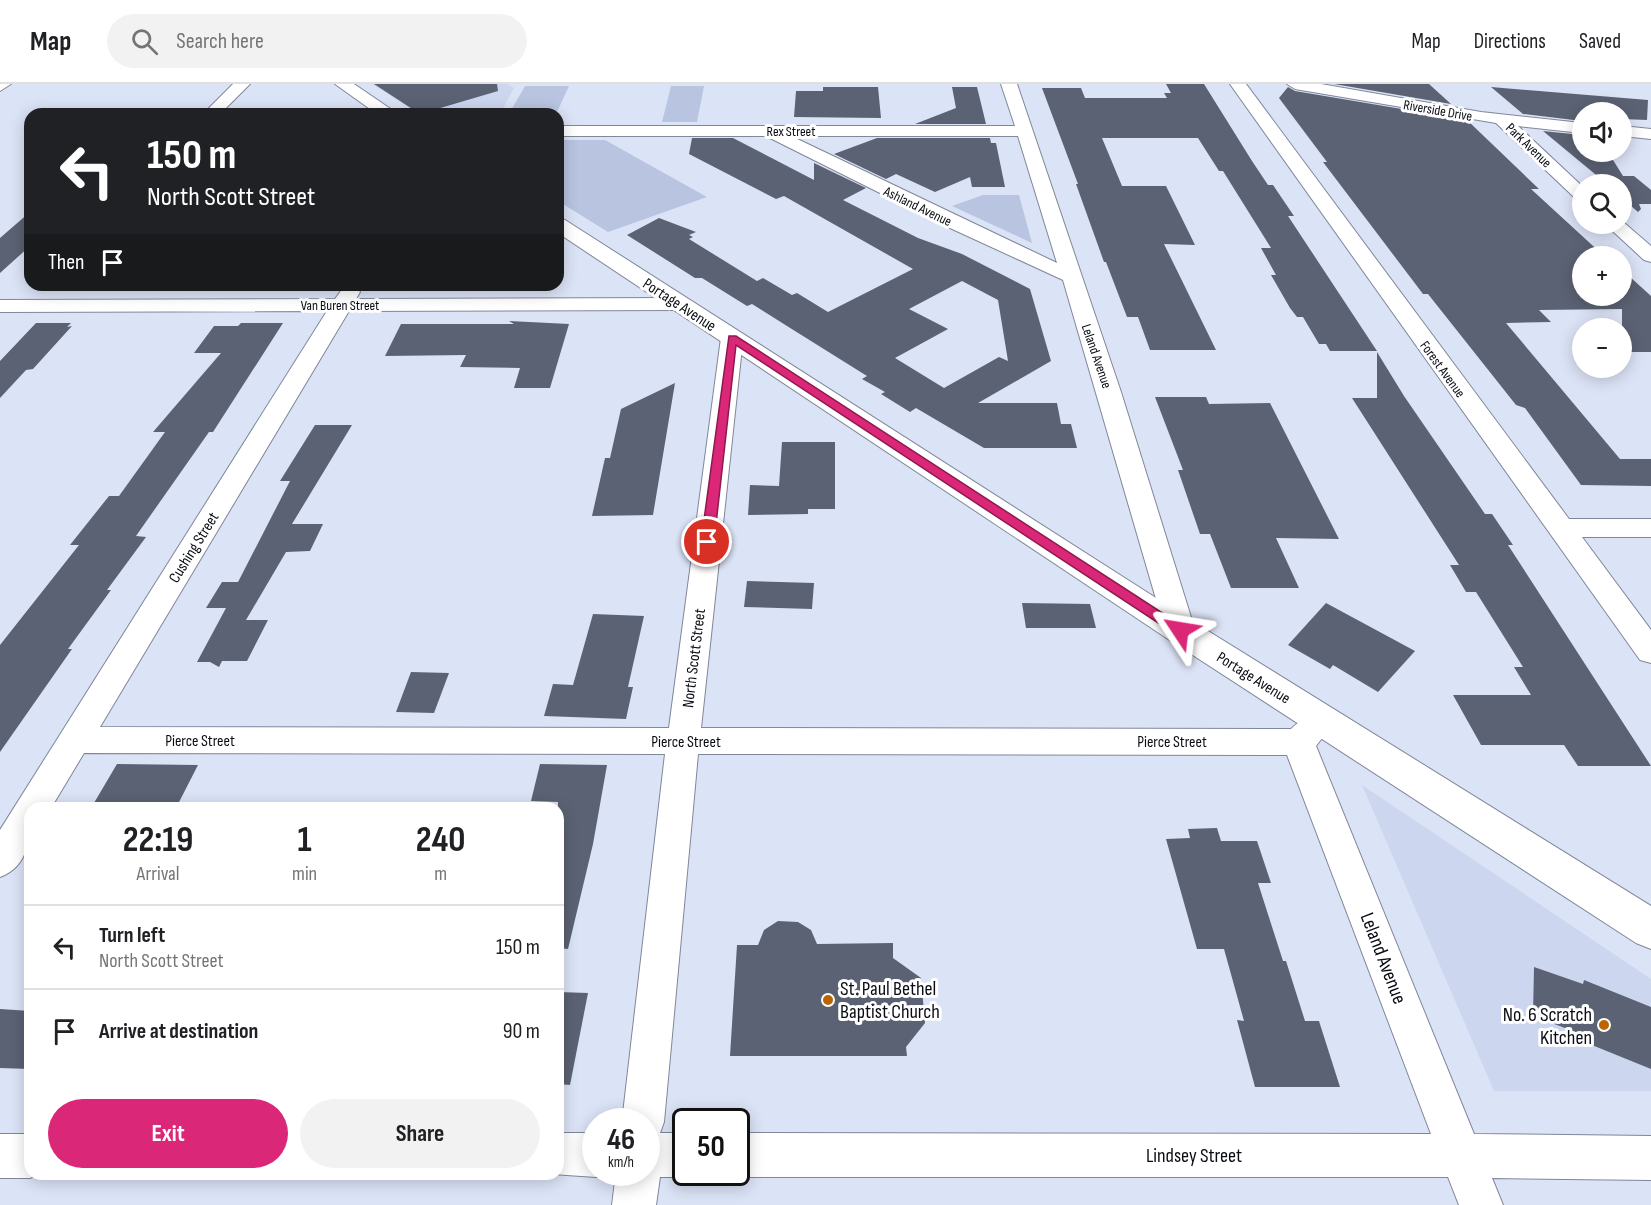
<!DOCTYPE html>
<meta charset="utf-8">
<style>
body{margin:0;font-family:"Sofia Sans Condensed",sans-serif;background:#f2f2f2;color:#202124;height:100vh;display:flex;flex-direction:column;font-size:22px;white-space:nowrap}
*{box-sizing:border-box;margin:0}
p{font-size:20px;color:#757577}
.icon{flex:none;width:33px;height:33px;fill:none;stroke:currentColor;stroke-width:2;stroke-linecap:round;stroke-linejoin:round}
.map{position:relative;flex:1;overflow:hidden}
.panel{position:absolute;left:24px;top:718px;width:540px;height:378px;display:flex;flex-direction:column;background:#fff;border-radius:18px;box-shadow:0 3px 15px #0003}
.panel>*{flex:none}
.banner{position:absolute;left:24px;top:24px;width:540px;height:183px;border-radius:18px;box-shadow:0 3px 15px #0003;background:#202124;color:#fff;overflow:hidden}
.fabs{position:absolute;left:1572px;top:18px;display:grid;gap:12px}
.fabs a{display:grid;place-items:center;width:60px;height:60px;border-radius:50%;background:#fff;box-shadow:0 3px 15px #0003;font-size:30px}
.speed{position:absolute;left:582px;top:1024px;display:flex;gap:12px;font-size:30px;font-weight:700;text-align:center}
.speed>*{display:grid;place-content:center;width:78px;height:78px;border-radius:50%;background:#fff;box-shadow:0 3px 15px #0003;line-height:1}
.speed small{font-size:15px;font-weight:400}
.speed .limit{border:3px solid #111;border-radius:9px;background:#fff;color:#111}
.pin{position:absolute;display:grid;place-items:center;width:51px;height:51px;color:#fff;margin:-26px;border:3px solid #fff;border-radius:50%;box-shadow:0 2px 6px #0007}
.me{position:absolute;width:66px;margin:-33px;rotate:303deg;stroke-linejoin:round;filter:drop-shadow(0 0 4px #0008)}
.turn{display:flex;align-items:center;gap:21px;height:126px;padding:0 24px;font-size:27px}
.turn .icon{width:78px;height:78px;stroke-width:2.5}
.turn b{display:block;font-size:42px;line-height:51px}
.then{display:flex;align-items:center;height:57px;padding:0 24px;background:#0003;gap:12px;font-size:22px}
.eta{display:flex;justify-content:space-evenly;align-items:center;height:102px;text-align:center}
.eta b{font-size:36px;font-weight:700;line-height:42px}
.button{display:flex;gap:12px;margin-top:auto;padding:12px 24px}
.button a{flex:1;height:69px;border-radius:36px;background:#db2777;color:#fff;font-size:24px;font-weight:700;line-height:69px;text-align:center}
.button a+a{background:#f2f2f2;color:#202124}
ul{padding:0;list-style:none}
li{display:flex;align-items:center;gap:18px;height:84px;padding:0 24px;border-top:2px solid #e0e0e0}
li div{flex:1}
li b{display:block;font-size:22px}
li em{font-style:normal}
header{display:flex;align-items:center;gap:36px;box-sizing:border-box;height:84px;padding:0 30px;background:#fff;border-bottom:2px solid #e0e0e0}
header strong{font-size:28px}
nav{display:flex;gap:33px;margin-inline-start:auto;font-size:21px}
.search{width:420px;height:54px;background:#f2f2f2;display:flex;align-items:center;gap:15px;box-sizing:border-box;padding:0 21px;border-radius:33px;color:#757577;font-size:22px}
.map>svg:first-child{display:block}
.built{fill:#ccd6ef}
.green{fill:#b9c4e1}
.building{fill:#5b6273;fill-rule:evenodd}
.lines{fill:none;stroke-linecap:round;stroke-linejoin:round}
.street-casing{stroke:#808799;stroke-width:2}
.secondary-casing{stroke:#808799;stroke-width:2}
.street{fill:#fff;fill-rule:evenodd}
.secondary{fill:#fff;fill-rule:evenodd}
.route{fill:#db2777;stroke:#8e194d;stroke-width:1.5}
.poi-dot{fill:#bc6400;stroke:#fff;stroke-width:2}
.labels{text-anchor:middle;stroke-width:6;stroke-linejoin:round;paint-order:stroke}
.far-street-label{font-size:14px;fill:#090c12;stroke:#fff}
.street-label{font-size:16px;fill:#090c12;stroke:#fff}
.near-street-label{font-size:20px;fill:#090c12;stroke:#fff}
.near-poi-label{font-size:20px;fill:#090c12;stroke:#fff;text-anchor:start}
</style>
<header>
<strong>Map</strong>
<div class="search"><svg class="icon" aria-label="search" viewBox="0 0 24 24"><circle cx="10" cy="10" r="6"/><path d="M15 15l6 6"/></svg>Search here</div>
<nav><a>Map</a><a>Directions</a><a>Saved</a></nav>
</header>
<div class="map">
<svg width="1651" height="1121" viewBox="0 0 1651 1121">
<rect width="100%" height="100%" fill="#dbe3f6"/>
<g class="built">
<polygon points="372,0 507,0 514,4 500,30 419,30"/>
<polygon points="1362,701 1651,895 1651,1007 1494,1007"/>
</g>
<g class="green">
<polygon points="525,2 569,2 556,30 509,30"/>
<polygon points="671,2 704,2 697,38 662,38"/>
<polygon points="558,56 605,56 707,113 608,148 558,117"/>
<polygon points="983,111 1019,111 1032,159 952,122"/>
</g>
<g class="building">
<polygon points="374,0 497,0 498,7 420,30"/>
<polygon points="1166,0 1204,0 1252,77 1268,101 1273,101 1294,132 1288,132 1377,267 1330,267 1326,260 1319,260 1303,233 1297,233 1290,224 1271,191 1276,191 1261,164 1271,164 1223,87 1219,87 1198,54 1102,54 1122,102 1166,102 1195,161 1164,160 1216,266 1150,266 1138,233 1127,233 1106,178 1104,178 1076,100 1078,100 1042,4 1081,4 1085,14 1167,14 1164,9 1171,9"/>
<polygon points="1334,0 1429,0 1451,20"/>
<polygon points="823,3 878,3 881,34 794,33 796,7 823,7"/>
<polygon points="952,3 977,3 986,40 915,40 956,24"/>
<polygon points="1288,3 1295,7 1467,36 1539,105 1531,105 1604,172 1582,172 1582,212 1622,212 1622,189 1629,192 1651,212 1651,268 1622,268 1622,225 1539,226 1551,238 1506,239 1620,375 1651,375 1651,402 1581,401 1525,324 1516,321 1428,210 1423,210 1323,78 1327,78 1279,14"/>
<polygon points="1491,3 1648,16 1647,36 1622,35 1622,28 1582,28 1582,37 1523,30"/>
<polygon points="1543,47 1582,51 1582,68 1608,68 1623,92 1634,92 1651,106 1651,120 1639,120 1641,125 1638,128 1622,114 1622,100 1607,100"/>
<path d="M692,54H733L814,96V79L866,104L843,116L918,154L962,170L1030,205L1051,277L978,319H1057L1061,340H1071L1077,364H984L916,324L910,328L881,310L885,308L862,295L867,292L787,242L752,220L747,222L702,194H695L627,151L659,134L696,148L689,151L693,153L689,155L757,197L763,194L792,211L797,209L828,228L913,185L784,112L776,115L689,70ZM962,197L998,216L1008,277L999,273L944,304L895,274L948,245L909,225Z"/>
<polygon points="877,54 990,54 991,59 996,59 1005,103 972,103 970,93 935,108 896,90 886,95 834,70"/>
<polygon points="30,128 30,162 0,189 0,154"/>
<polygon points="509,237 569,240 550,304 514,304 520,284 460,283 466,271 385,272 401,240 514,240"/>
<polygon points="36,239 71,239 67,243 72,242 33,285 26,286 0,314 0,277"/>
<polygon points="241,239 283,239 213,348 209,348 136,452 146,453 107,506 111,506 68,565 72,565 0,668 0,561 79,461 70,461 109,412 119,412 165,348 153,348 221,269 194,269 214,242 238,242"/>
<polygon points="1377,268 1404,312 1485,430 1492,430 1513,461 1508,461 1651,682 1578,682 1564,661 1481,661 1453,611 1531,611 1514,583 1523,583 1476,508 1466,508 1450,481 1459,481 1352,314 1377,314"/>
<polygon points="675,299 653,431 592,432 605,374 610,374 621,325"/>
<polygon points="1155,313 1206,313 1209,320 1270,319 1339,455 1276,454 1299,504 1231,504 1210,450 1200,450 1178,386 1183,386"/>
<polygon points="315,341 352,341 292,440 323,440 310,467 286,468 246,536 268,536 247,577 222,577 219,583 210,578 197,578 226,524 206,524 222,498 238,498 290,397 280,397"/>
<polygon points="782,358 835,358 835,425 808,425 808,430 748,431 750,401 779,402"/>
<polygon points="747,497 814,499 812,525 744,523"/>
<polygon points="1022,519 1090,520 1096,544 1026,544"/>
<polygon points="1326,519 1415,567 1378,608 1333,581 1330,585 1288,561"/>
<polygon points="593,530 644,532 628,603 633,603 626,635 544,632 553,600 573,601"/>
<polygon points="411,588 449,589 434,629 396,628"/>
<polygon points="117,680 198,681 176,724 91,724"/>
<polygon points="540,680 607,681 593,760 568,865 558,864 558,718 531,717"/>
<polygon points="1217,744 1221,757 1257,757 1271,799 1258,799 1283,877 1286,877 1305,937 1319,937 1340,1003 1255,1003 1237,936 1244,937 1224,865 1197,865 1166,755 1190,754 1188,745"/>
<polygon points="778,837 798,838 811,846 817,860 893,859 893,874 921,894 925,939 906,963 907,972 730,972 737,861 758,861 764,846"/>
<polygon points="1534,883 1583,900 1584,896 1651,923 1651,985 1582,957 1581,950 1533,932"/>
<polygon points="558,908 588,909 570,1001 558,1000"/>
<polygon points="0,925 30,927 30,985 0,984"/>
</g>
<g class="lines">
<g class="street-casing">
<g id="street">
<polygon points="0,0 11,0 0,7"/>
<polygon points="233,0 250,0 220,30 203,30"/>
<path d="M1001,0H1017L1121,308L1195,546L1190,554L1180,557L1170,554L1165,546L1063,196L950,144L766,52H558V42H1015ZM791,52H1018L1057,179Z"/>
<polygon points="1230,0 1246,0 1569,435 1651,435 1651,453 1582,453 1651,546 1651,579 1640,576"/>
<polygon points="1287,0 1321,0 1481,28 1582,39 1582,49 1518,42 1582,102 1582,116 1576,115 1496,39 1295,5"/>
<polygon points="1622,42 1651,45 1651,55 1622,52"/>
<polygon points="1622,137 1651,162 1651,178 1644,176 1605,140 1622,140"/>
<path d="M350,202L357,204L360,208L356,215L681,214L688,216L691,220L688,224L681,226L349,227L100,643L669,644L721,254L724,249H740L743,254L701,644L1291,645C1303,634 1310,630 1325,635L1330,644L1316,662L1474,1050L1651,1052V1096L1492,1094L1503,1121H1459L1448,1093H736L727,1089H736V1049L1431,1050L1287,671L698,670L664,1038L660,1049H686V1089H695L686,1093H660L656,1121H612L616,1089H646V1038H622L665,670L84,669L51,724H30C30,752 30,782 0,793V746L327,227L0,228V216L335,215L343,204Z"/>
<polygon points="558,1049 596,1049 596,1089 605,1089 596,1093 552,1090 558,1090"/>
<polygon points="0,1050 30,1050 30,1090 38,1090 30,1094 0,1094"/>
</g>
</g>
<g class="secondary-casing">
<g id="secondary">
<polygon points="335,0 354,0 398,30 377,30"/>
<polygon points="558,134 565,136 1192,537 1651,822 1651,865 1636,859 1168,555 558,149"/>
</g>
</g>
<use href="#street" class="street"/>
<use href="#secondary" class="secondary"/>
</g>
<polygon class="route" points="729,252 736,252 1184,543 1184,550 1175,550 736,261 714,458 712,461 703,461 701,458"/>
<g class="poi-dot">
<circle cx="828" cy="916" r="6"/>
<circle cx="1604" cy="941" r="6"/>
</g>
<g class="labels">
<g class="far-street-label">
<text transform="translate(1438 26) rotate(10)" y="5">Riverside Drive</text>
<text x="791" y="52">Rex Street</text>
<text transform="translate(1529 61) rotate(44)" y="5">Park Avenue</text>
<text transform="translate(918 122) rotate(26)" y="5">Ashland Avenue</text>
<text x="340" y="226">Van Buren Street</text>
<text transform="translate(1097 272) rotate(71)" y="5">Leland Avenue</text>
<text transform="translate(1443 285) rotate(54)" y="5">Forest Avenue</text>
</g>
<g class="street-label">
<text transform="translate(680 220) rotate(33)" y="6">Portage Avenue</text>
<text transform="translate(193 463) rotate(-58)" y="6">Cushing Street</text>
<text transform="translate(693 574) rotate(-83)" y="6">North Scott Street</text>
<text transform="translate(1254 593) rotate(32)" y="6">Portage Avenue</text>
<text x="200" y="662">Pierce Street</text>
<text x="686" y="663">Pierce Street</text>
<text x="1172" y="663">Pierce Street</text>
</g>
<g class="near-street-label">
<text transform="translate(1384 874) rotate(69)" y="7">Leland Avenue</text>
<text x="1194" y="1078">Lindsey Street</text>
</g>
<g class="near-poi-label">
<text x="840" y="911">St. Paul Bethel<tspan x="840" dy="23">Baptist Church</tspan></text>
<text x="1592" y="937" text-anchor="end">No. 6 Scratch<tspan x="1592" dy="23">Kitchen</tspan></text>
</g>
</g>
</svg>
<div class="fabs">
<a><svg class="icon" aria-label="sound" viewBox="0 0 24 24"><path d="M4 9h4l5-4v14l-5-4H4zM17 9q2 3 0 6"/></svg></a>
<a><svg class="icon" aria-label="search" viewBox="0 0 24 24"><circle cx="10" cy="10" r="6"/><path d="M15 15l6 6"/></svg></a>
<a>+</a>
<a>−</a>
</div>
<div class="speed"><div>46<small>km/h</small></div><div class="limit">50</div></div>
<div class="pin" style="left:707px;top:458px;background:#d93025"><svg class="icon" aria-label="arrive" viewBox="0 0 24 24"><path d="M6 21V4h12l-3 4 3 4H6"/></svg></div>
<svg class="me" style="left:1180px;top:546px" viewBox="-20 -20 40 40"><path d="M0-17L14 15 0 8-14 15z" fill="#db2777" stroke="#fff" stroke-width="4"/></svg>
<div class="banner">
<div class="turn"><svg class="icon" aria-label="left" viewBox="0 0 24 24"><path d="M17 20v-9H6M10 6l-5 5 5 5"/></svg><div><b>150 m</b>North Scott Street</div></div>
<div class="then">Then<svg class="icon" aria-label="arrive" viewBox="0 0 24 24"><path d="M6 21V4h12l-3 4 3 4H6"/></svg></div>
</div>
<section class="panel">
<div class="eta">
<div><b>22:19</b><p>Arrival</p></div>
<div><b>1</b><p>min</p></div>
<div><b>240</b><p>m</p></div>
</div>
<ul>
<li><svg class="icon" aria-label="left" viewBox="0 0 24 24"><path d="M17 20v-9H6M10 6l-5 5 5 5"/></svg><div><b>Turn left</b><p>North Scott Street</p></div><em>150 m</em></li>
<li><svg class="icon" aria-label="arrive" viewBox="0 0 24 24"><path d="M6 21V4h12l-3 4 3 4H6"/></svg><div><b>Arrive at destination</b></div><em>90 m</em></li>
</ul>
<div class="button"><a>Exit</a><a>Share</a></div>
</section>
</div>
